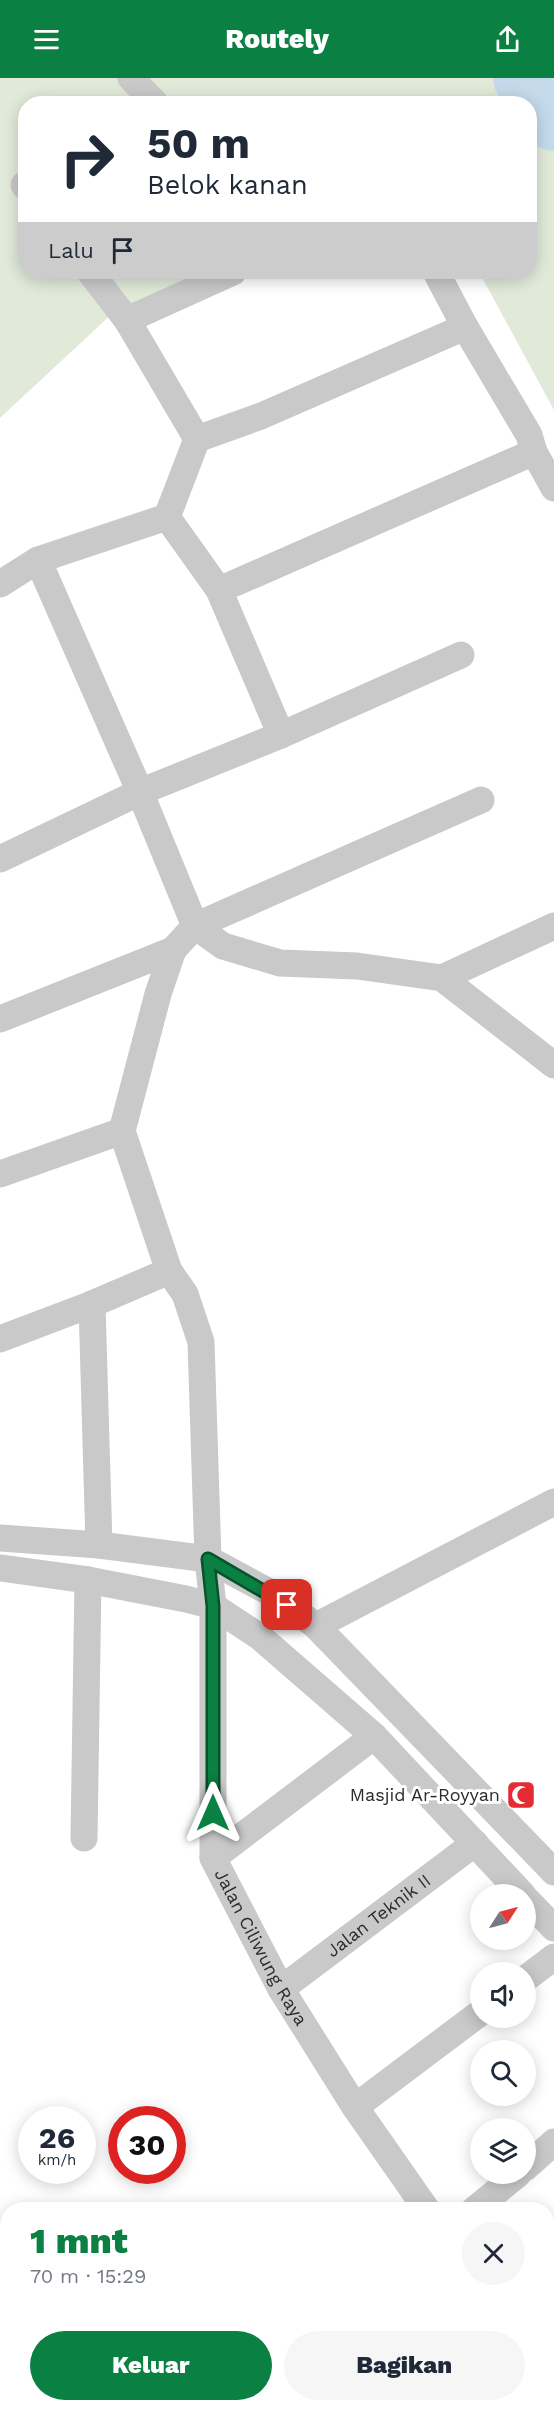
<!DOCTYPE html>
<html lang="id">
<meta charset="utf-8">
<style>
body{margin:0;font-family:"Work Sans",sans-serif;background:#f6f6f7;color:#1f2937;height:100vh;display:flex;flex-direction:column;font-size:22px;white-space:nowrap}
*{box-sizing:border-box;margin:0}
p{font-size:20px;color:#747a83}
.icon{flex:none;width:33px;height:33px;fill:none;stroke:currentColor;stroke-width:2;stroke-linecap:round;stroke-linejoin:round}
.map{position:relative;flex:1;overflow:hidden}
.drawer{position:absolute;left:0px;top:2124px;width:555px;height:210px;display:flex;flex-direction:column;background:#fff;border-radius:24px 24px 0 0;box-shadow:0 3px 15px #0003}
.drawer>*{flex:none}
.banner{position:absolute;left:18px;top:18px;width:519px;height:183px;border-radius:24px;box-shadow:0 3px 15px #0003;background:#fff;color:#1f2937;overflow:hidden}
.needle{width:39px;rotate:54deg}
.buttons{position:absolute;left:470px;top:1806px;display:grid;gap:12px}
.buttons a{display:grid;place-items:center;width:66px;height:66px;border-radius:50%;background:#fff;box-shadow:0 3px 15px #0003;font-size:30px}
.speed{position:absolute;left:18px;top:2028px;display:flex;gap:12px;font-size:30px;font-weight:700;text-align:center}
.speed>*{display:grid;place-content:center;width:78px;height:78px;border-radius:50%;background:#fff;box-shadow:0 3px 15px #0003;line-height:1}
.speed small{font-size:15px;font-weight:400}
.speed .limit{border:9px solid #d22;background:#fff;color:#111}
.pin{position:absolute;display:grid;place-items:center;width:51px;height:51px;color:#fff;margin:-26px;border-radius:12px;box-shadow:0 3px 9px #0006}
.me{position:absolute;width:66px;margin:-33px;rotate:0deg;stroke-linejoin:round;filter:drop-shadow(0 0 4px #0008)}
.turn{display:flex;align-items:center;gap:21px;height:126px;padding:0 30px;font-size:27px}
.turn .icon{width:78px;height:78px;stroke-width:2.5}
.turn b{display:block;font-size:42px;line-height:51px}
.then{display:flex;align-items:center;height:57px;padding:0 30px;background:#0003;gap:12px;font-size:22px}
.round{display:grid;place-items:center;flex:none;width:63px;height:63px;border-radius:32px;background:#f6f6f7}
.summary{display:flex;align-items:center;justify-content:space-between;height:102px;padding:0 30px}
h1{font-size:36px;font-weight:800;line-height:45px;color:#0b8043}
.action{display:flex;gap:12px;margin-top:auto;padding:12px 30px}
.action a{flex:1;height:69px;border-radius:36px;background:#0b8043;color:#fff;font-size:24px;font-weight:800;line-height:69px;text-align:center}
.action a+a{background:#f6f6f7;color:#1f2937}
header{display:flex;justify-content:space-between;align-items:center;height:78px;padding:0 30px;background:#0b8043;color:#fff;font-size:27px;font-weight:800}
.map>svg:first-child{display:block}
.green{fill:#e1ead9}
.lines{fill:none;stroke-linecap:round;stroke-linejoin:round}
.river{stroke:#c4daea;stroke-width:62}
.street{stroke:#c9c9c9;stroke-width:27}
.route-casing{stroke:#07532c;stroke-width:15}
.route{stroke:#0b8043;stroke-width:10}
.labels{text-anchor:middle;stroke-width:6;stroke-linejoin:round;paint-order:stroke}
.poi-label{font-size:18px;fill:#2c2c2c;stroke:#fff;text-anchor:end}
.street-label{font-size:18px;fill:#2c2c2c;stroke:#fff}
</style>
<header><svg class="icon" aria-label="menu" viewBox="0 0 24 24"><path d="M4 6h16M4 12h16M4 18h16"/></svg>Routely<svg class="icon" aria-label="share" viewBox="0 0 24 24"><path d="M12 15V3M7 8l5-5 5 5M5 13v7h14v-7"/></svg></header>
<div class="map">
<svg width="554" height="2334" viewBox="0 0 554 2334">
<rect width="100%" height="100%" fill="#fff"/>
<polygon class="green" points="0,0 554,0 554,332 479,194 530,194 530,26 26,26 26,194 219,194 115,233 0,340"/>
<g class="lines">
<polyline class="river" points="524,0 554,42"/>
<g class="street">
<polyline points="131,0 156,26"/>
<polyline points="24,107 26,109"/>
<polyline points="90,194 127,242 197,361"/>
<polyline points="436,194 465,249 529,357 534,374 554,410"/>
<polyline points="127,242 233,194"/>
<polyline points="167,439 38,482 140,714 195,848 223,868 280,885 357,888 442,900 554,987"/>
<polyline points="167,439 197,361 261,338 465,249"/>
<polyline points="167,439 219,512 281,657"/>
<polyline points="0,506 38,482"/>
<polyline points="219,512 534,374"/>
<polyline points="0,781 140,714 281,657 461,577"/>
<path id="s1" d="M173,872L158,916L122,1053L169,1193L185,1216L201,1264L208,1481L213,1528V1780L281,1911L355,2029L427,2132"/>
<polyline points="442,900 554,848"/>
<polyline points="0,941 173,872 195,848 481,722"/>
<polyline points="0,1096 122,1053"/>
<polyline points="0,1261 92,1226"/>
<polyline points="0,1460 99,1467 208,1481 273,1516 316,1548 554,1794"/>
<polyline points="99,1467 92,1226 169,1193"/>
<polyline points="0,1490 88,1502 186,1521 213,1528 260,1559 374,1658 522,1816"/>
<polyline points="316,1548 554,1424"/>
<polyline points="84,1760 88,1502"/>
<polyline points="213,1780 374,1658"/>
<polyline points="525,1820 554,1850"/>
<polyline points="525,1901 554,1879"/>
<path id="s2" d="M281,1911L475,1765"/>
<polyline points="355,2029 480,1935"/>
<polyline points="525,2090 554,2064"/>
<polyline points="474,2132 518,2096"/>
<polyline points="548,2226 554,2240"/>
<polyline points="548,2317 554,2314"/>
<polyline points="441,2326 445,2334"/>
<polyline points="197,2334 207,2326"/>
<polyline points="478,2334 512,2326"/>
</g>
</g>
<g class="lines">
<g class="route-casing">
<polyline id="route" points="213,1735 213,1528 208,1481 287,1527"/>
</g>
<use href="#route" class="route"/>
</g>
<defs>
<g id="mosque-square" transform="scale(1.5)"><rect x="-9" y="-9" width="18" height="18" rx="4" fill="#e52c33" stroke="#fff"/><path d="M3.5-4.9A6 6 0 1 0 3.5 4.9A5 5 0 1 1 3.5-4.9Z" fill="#fff"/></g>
</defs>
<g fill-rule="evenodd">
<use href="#mosque-square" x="521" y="1717"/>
</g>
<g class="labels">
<g class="poi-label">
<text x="500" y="1723">Masjid Ar-Royyan</text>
</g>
<g class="street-label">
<text dy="6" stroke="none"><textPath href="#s2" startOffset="122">Jalan Teknik II</textPath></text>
<text dy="6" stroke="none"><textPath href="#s1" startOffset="1032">Jalan Ciliwung Raya</textPath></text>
</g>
</g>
</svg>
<div class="buttons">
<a><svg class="needle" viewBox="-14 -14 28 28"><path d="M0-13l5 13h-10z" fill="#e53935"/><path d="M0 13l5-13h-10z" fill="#747a83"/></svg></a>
<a><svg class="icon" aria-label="sound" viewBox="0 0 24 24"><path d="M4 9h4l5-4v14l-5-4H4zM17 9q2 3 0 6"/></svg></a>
<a><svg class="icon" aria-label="search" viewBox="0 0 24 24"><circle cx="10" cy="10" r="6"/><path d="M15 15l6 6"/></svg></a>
<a><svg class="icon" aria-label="layers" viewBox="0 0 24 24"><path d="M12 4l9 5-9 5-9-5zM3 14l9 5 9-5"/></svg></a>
</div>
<div class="speed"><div>26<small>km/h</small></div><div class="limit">30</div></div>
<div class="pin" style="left:287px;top:1527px;background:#d93025"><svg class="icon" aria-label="arrive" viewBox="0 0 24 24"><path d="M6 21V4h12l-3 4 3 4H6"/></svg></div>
<svg class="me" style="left:213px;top:1735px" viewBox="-20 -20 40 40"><path d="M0-17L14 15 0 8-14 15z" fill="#0b8043" stroke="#fff" stroke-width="4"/></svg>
<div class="banner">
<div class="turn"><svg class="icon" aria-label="right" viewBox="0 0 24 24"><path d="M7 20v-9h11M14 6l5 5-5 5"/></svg><div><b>50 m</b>Belok kanan</div></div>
<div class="then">Lalu<svg class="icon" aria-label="arrive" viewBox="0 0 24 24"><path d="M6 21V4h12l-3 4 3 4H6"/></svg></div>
</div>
<section class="drawer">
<div class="summary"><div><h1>1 mnt</h1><p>70 m · 15:29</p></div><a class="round"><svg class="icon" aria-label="close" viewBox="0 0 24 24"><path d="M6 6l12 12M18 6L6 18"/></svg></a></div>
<div class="action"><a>Keluar</a><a>Bagikan</a></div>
</section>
</div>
